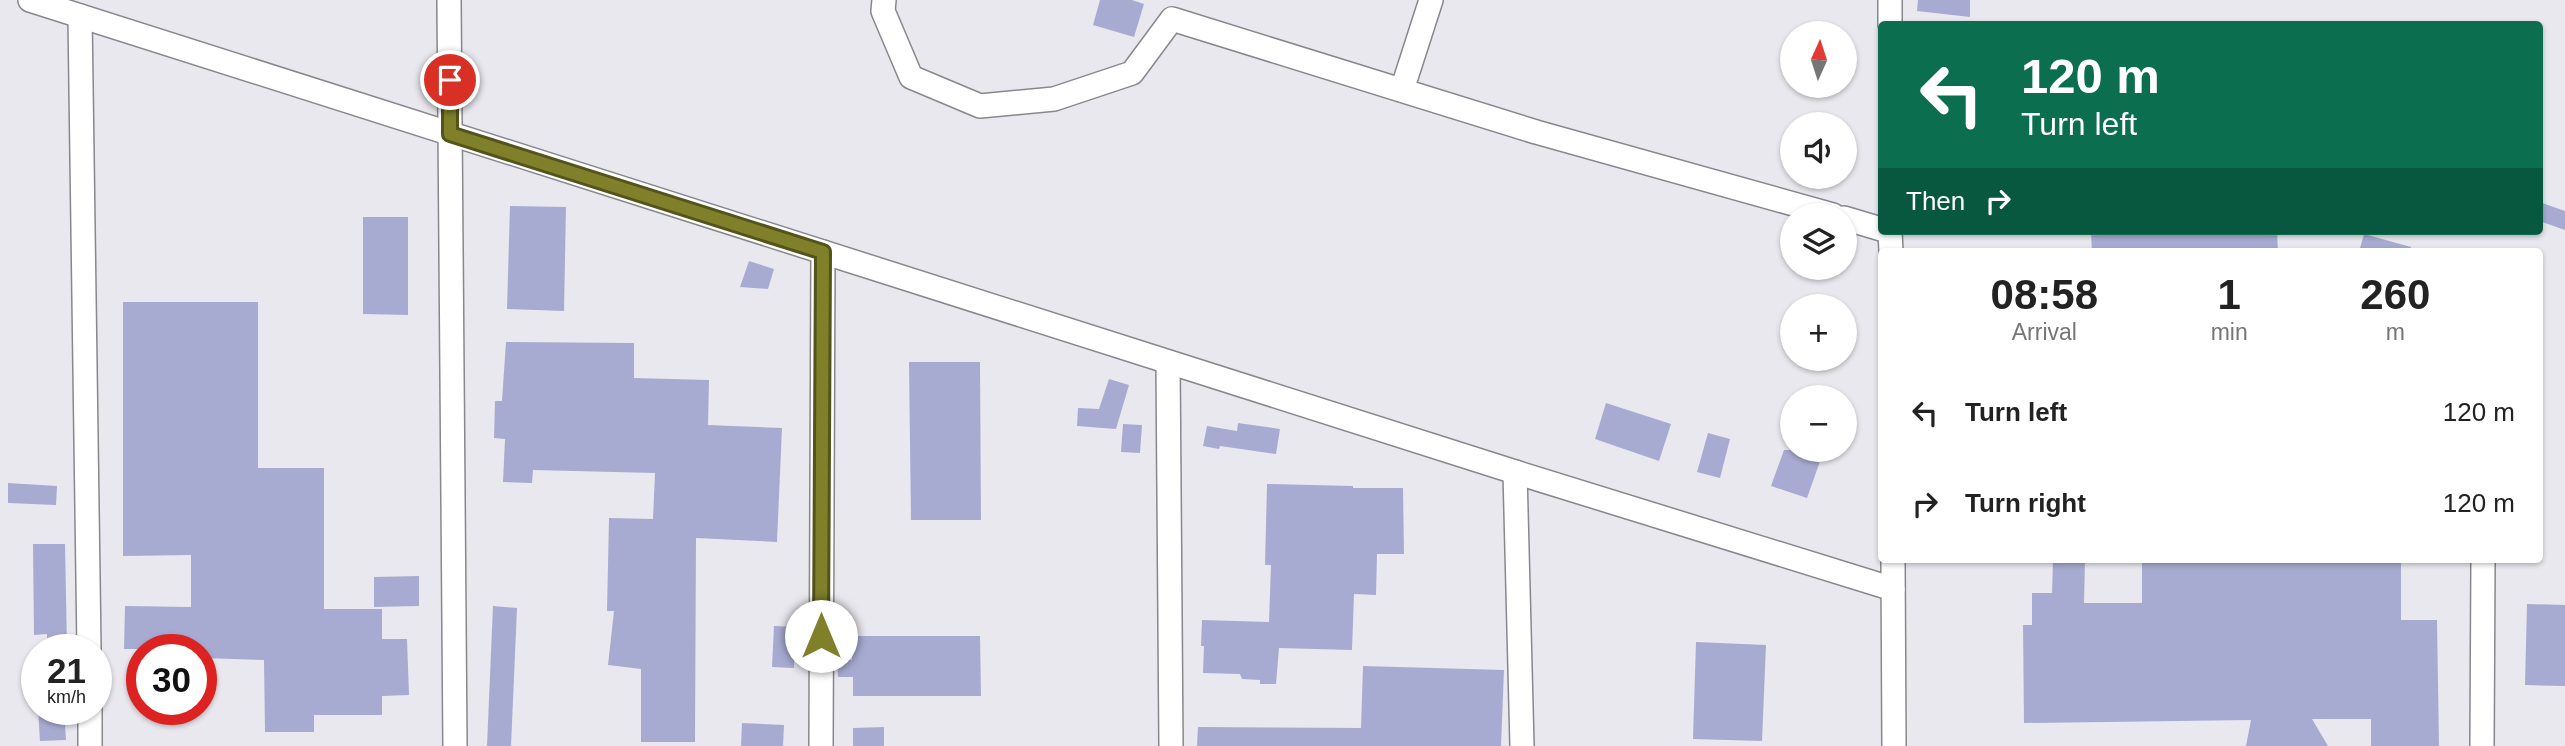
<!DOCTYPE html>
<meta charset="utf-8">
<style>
body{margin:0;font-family:Arial,sans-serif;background:#f6f6f6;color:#222;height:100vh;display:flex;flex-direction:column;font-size:26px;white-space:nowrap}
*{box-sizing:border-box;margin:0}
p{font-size:23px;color:#767676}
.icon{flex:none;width:38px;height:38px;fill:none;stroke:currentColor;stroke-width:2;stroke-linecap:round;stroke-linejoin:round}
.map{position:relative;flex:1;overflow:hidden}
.panel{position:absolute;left:1878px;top:248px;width:665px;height:315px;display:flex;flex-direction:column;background:#fff;border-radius:7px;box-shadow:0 2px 5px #0004}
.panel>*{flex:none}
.top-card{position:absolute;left:1878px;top:21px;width:665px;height:214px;border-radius:7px;box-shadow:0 2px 5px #0004;background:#0b6e4f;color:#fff;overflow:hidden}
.needle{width:46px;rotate:3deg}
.buttons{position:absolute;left:1780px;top:21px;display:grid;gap:14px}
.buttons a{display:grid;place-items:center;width:77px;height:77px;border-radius:50%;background:#fff;box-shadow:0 2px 5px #0004;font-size:35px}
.speed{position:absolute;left:21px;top:634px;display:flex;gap:14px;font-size:35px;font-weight:700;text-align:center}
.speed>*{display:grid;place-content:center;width:91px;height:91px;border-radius:50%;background:#fff;box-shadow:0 2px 5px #0004;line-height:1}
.speed small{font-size:18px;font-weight:400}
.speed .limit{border:10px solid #d22;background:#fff;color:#111}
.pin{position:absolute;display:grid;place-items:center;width:60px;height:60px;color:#fff;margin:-30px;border:4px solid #fff;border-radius:50%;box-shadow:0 2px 7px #0007}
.me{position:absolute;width:77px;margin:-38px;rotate:0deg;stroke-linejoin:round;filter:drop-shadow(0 0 5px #0008)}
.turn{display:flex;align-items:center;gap:24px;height:147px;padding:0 28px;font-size:32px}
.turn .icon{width:91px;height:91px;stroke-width:2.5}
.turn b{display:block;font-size:49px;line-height:60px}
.then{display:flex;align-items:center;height:66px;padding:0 28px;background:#0003;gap:14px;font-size:26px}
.eta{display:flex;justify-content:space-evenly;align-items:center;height:119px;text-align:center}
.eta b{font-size:42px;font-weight:700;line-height:49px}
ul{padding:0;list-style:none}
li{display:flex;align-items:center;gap:21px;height:91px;padding:0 28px}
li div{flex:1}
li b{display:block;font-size:26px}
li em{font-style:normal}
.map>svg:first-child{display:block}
.building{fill:#a8abd1}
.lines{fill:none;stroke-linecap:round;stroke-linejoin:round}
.minor-casing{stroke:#87888d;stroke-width:26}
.minor{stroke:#fff;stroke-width:23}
.route-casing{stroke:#53531b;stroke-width:18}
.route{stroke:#7f8029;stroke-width:12}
</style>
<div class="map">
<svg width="2565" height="746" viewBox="0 0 2565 746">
<rect width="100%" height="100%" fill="#e8e8ee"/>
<g class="building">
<polygon points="1100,0 1132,0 1144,4 1134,37 1093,25"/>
<polygon points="1918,0 1970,0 1970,17 1917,11"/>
<polygon points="2539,202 2565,211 2565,230 2539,221"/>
<polygon points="510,206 566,207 564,311 507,309"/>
<polygon points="363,217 408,217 408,315 363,314"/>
<polygon points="2091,231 2277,231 2278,252 2092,252"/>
<polygon points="2364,234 2411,247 2410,252 2359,252"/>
<polygon points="749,261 774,269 768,289 740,287"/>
<polygon points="123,302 258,302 258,468 324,468 324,609 382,609 382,639 407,639 409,695 382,696 382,715 314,715 314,732 265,732 264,660 201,658 201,649 124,649 125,606 191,607 191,555 123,556"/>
<polygon points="506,342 634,343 634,378 709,380 708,425 782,428 777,542 696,538 695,742 641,742 641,669 608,665 614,611 607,611 609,518 653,519 655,473 533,470 532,483 503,482 505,439 494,438 495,401 502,401"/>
<polygon points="909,362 980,362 981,520 911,520"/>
<polygon points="1109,379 1129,385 1116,429 1077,426 1078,408 1099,409"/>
<polygon points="1606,403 1671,424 1659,461 1595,439"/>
<polygon points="1238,423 1280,429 1276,454 1220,446 1219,449 1203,446 1207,426 1237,431"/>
<polygon points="1123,424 1142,425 1140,453 1121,452"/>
<polygon points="1708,433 1730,439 1720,478 1697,472"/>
<polygon points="1784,450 1824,450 1807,498 1771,486"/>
<polygon points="8,483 57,486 56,505 8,503"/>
<polygon points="1267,484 1353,486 1353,488 1403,488 1404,554 1377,554 1376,595 1354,594 1352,650 1279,648 1276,684 1260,684 1260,680 1242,679 1240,674 1203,673 1204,646 1201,646 1202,620 1269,622 1271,565 1265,565"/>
<polygon points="33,544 65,544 67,649 47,649 47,634 34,635"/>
<polygon points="2053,560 2085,560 2084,603 2142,603 2142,560 2401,560 2401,620 2437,620 2439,746 2371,746 2371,719 2312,719 2328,746 2246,746 2251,720 2024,723 2023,625 2032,625 2032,593 2052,593"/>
<polygon points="419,576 419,606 374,607 374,577"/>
<polygon points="2527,604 2565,605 2565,686 2525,685"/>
<polygon points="493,606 517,608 511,746 487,746"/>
<polygon points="774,626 795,627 794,668 772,667"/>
<polygon points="852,636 980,636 981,696 853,696 853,677 838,677 837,660 852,660"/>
<polygon points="1696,642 1766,645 1762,741 1693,739"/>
<polygon points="1363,666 1504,670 1501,746 1197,746 1198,727 1361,728"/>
<polygon points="38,709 64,709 66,740 40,741"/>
<polygon points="742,723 784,725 783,746 741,746"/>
<polygon points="884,727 884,746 853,746 853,728"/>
</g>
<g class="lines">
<g class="minor-casing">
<g id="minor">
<polyline points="30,0 1515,472 1893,589"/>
<polyline points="449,0 455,746"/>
<polyline points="884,0 883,11 911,77 980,106 1054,99 1132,73 1172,19 1536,132 1833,215"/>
<polyline points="1890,0 1890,24"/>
<polyline points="80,16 89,649"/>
<polyline points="1402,90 1431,0"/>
<polyline points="1844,218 1881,229"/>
<polyline points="1890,231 1891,252"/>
<polyline points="1168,362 1171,746"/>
<polyline points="1515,472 1522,746"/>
<polyline points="1893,560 1894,746"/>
<polyline points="90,709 90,746"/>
<polyline points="821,746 823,252"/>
<polyline points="2482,746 2483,560"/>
</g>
</g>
<use href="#minor" class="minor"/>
</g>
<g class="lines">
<g class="route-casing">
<polyline id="route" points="450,80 450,134 823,252 821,636"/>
</g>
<use href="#route" class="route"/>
</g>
</svg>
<div class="buttons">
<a><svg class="needle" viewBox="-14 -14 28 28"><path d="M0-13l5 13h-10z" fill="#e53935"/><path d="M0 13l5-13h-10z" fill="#767676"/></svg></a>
<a><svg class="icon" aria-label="sound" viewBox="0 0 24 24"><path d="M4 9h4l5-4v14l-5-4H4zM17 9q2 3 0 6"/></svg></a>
<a><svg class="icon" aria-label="layers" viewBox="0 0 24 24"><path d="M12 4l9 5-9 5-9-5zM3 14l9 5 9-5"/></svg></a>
<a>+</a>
<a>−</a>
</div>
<div class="speed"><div>21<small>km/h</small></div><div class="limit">30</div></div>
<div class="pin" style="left:450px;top:80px;background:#d93025"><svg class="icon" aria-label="arrive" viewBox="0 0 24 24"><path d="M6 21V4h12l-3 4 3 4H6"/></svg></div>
<svg class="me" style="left:821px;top:636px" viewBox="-20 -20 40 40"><circle r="19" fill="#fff"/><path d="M0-13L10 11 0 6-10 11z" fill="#7f8029"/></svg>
<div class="top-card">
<div class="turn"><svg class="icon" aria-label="left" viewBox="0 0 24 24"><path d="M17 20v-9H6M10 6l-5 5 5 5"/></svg><div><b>120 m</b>Turn left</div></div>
<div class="then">Then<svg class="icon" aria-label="right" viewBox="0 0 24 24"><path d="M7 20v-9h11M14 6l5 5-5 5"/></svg></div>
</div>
<section class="panel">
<div class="eta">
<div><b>08:58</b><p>Arrival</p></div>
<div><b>1</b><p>min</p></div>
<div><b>260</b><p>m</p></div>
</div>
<ul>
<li><svg class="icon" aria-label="left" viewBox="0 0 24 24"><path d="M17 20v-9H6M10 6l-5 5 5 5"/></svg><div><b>Turn left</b></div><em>120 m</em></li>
<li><svg class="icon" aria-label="right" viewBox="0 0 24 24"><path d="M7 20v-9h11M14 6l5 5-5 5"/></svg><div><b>Turn right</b></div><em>120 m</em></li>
</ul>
</section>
</div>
